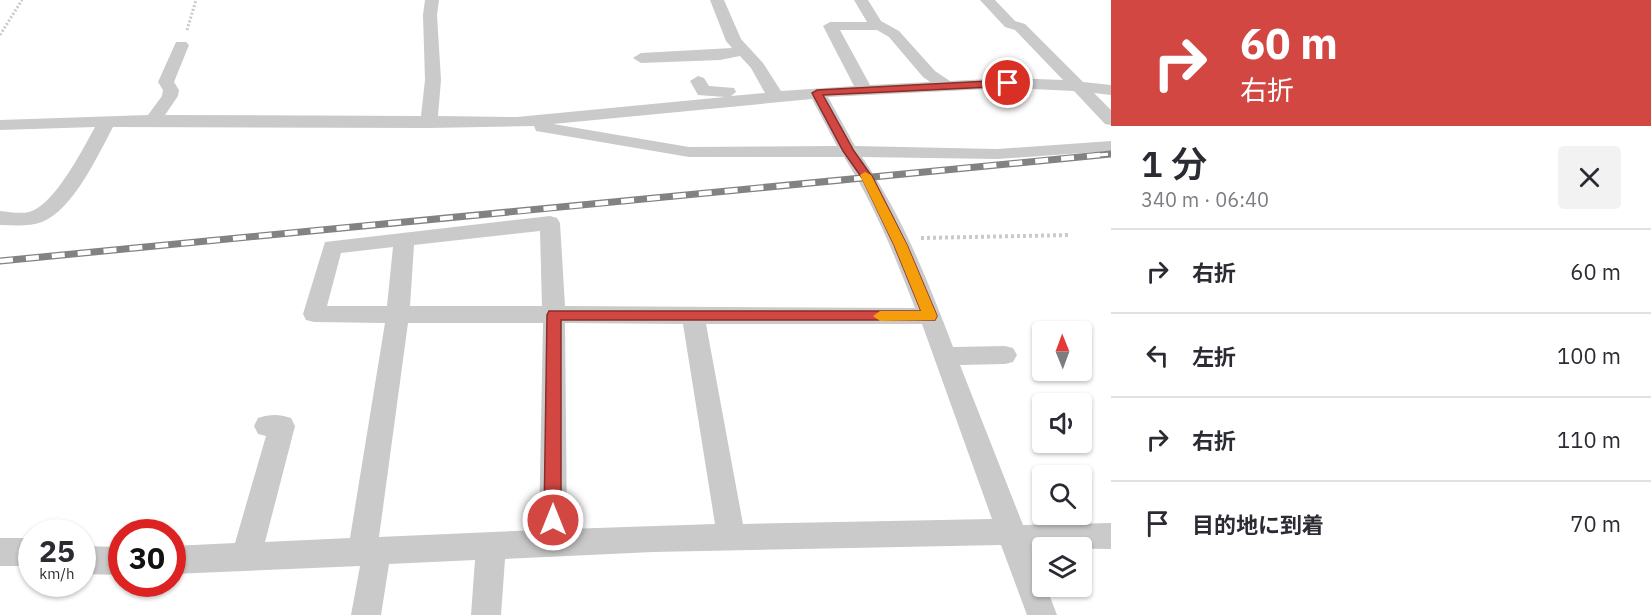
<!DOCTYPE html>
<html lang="ja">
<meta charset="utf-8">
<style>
body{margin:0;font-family:"IBM Plex Sans","Noto Sans JP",sans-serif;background:#f2f2f3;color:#2b2b33;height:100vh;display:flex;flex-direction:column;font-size:22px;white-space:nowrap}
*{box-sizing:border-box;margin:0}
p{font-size:20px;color:#7c7c81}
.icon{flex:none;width:33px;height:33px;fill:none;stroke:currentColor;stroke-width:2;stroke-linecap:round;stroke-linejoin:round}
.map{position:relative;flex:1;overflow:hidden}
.details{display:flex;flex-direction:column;background:#fff;width:540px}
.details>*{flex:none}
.banner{background:#d24742;color:#fff;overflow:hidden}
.needle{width:39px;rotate:359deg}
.tools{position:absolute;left:1032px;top:321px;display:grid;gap:12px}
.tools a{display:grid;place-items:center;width:60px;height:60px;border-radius:6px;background:#fff;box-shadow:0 2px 4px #0004;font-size:30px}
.speed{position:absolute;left:18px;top:519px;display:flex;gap:12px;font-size:30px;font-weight:700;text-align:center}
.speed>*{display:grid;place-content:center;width:78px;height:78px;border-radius:50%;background:#fff;box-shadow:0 2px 4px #0004;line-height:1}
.speed small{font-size:15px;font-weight:400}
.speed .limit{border:9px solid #d22;background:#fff;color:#111}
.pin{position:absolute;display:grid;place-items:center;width:51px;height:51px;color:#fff;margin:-26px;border:3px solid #fff;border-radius:50%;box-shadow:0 2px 6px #0007}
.me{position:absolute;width:66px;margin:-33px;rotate:0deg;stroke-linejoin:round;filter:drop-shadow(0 0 4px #0008)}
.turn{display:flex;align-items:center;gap:21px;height:126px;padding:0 30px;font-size:27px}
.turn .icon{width:78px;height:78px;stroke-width:2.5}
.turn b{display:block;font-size:42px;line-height:51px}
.round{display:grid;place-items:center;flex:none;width:63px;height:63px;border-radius:6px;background:#f2f2f3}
.head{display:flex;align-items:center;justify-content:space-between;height:102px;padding:0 30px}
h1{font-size:36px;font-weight:600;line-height:45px}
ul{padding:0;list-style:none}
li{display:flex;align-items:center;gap:18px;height:84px;padding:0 30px;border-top:2px solid #e1e1e2}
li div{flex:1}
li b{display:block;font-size:22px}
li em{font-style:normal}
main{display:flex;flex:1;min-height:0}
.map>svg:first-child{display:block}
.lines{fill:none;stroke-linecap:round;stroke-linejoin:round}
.path-far1{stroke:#cacaca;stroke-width:3;stroke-dasharray:2 2;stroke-linecap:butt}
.path{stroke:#cacaca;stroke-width:4;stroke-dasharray:3 3;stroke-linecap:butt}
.street{fill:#cacaca;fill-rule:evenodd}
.rail-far1-casing{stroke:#828282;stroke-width:4.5}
.rail-casing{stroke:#828282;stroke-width:7}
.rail-far1{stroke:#fff;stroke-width:3;stroke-dasharray:10;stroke-linecap:butt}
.rail{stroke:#fff;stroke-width:4.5;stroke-dasharray:13;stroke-linecap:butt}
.route{fill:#d24742;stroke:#882e2b;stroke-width:1.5}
.slow{fill:#f59e0b}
</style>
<main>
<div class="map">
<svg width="1111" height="615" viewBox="0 0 1111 615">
<rect width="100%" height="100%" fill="#fff"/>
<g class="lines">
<g class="path-far1">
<polyline points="187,30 196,0"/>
<polyline points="0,35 22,0"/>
</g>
<polyline class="path" points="921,238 1071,235"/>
<g class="street">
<path d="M425,0H439L437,15L441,80L438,116L517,117L725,97L698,95L690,81L698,76L704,78L709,86L734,88L736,92L731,96L765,93L751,68L740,56L720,60L641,63L633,58L641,53L732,48L726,41L710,0H724L741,39L763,63L781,91L854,86L823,26L830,22H867L854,0H868L881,21L899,31L935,71L950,81L1008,78L1063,80L1015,30L1005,27L980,0H995L1015,21L1025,24L1083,82L1111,85V95L1094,93L1111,110V125L1105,124L1074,91L1008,88L828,97L855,146L997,149L1111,141V151L997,159L862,157C902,215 928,281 953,347L1005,346L1013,348L1017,355L1013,362L1005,364L960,365L1023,525L1111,523V549L1042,548V552H1033L1042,577V586H1046L1057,615H1027L1001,545L653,552L505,559L501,615H471L475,560L389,564L381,615H351L360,566L172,574V546L235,543L266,436L258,434L254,426L258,418C270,414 279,414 291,418L295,426L265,542L350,538L385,323L314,322L306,320L303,314L325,242L550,216L557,218L560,223L565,306L915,308C895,256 874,204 844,157H689L542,132L536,131L534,126L429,128L113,127C98,155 73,210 42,222C28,227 14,225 0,225V211C9,212 20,214 29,212C54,206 83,149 95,127L0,130V120L148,115L162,96L163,90L158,82L176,42H186L189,45L174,82L179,90L178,96L165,115L421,116L425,80L423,15ZM840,30H877L889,37L923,77L930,82L870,85ZM812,99L837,146L689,147L553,124ZM540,231L542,306H410L414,245ZM393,247L387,306H327L341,253ZM408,323H543L539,530L379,537ZM565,323L683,324L715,524L567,529ZM706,324H922L992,519L743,524Z"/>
<rect x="0" y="538" width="32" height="28"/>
<polygon points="82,546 122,547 122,575 82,574"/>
</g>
<g class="rail-far1-casing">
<polyline id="rail-far1" points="1098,155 1111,154"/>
</g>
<g class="rail-casing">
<polyline id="rail" points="0,261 1111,154"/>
</g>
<use href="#rail-far1" class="rail-far1"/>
<use href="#rail" class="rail"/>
</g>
<polygon class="route" points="1008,80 1012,81 1012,86 823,95 854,151 873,178 907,245 937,316 935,320 561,320 561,520 559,526 553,528 547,526 544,520 547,315 549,311 921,311 894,245 862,178 843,151 812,93 817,90"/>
<polygon class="slow" points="865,172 871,175 907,245 937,316 935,320 880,321 873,316 880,311 921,311 894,245 860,175"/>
</svg>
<div class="tools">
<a><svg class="needle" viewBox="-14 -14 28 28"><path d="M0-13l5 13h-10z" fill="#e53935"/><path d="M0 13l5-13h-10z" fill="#7c7c81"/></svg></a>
<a><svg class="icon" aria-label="sound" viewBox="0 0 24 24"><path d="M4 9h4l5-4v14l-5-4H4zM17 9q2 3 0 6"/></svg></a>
<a><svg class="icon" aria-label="search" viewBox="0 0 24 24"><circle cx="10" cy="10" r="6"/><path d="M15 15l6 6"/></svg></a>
<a><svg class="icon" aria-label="layers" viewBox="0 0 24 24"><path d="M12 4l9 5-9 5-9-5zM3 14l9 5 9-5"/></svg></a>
</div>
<div class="speed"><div>25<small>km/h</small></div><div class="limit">30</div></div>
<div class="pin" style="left:1008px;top:83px;background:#d93025"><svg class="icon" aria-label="arrive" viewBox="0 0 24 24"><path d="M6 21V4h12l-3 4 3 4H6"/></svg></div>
<svg class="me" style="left:553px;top:520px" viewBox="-20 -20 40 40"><circle r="17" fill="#d24742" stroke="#fff" stroke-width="3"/><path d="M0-11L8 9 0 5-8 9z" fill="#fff"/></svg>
</div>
<section class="details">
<div class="banner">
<div class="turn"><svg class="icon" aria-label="right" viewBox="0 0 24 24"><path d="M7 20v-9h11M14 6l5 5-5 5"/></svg><div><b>60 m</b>右折</div></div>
</div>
<div class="head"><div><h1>1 分</h1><p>340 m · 06:40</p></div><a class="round"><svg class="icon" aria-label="close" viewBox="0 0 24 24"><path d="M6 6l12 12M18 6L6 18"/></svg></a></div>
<ul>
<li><svg class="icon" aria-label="right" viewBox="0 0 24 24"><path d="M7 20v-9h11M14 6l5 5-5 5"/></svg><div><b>右折</b></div><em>60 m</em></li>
<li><svg class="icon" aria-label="left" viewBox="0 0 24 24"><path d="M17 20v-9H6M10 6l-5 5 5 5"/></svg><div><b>左折</b></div><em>100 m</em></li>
<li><svg class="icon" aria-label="right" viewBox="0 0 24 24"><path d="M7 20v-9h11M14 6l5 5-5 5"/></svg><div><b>右折</b></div><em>110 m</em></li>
<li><svg class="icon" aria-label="arrive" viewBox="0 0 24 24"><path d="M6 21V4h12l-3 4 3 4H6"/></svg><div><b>目的地に到着</b></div><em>70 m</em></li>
</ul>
</section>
</main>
